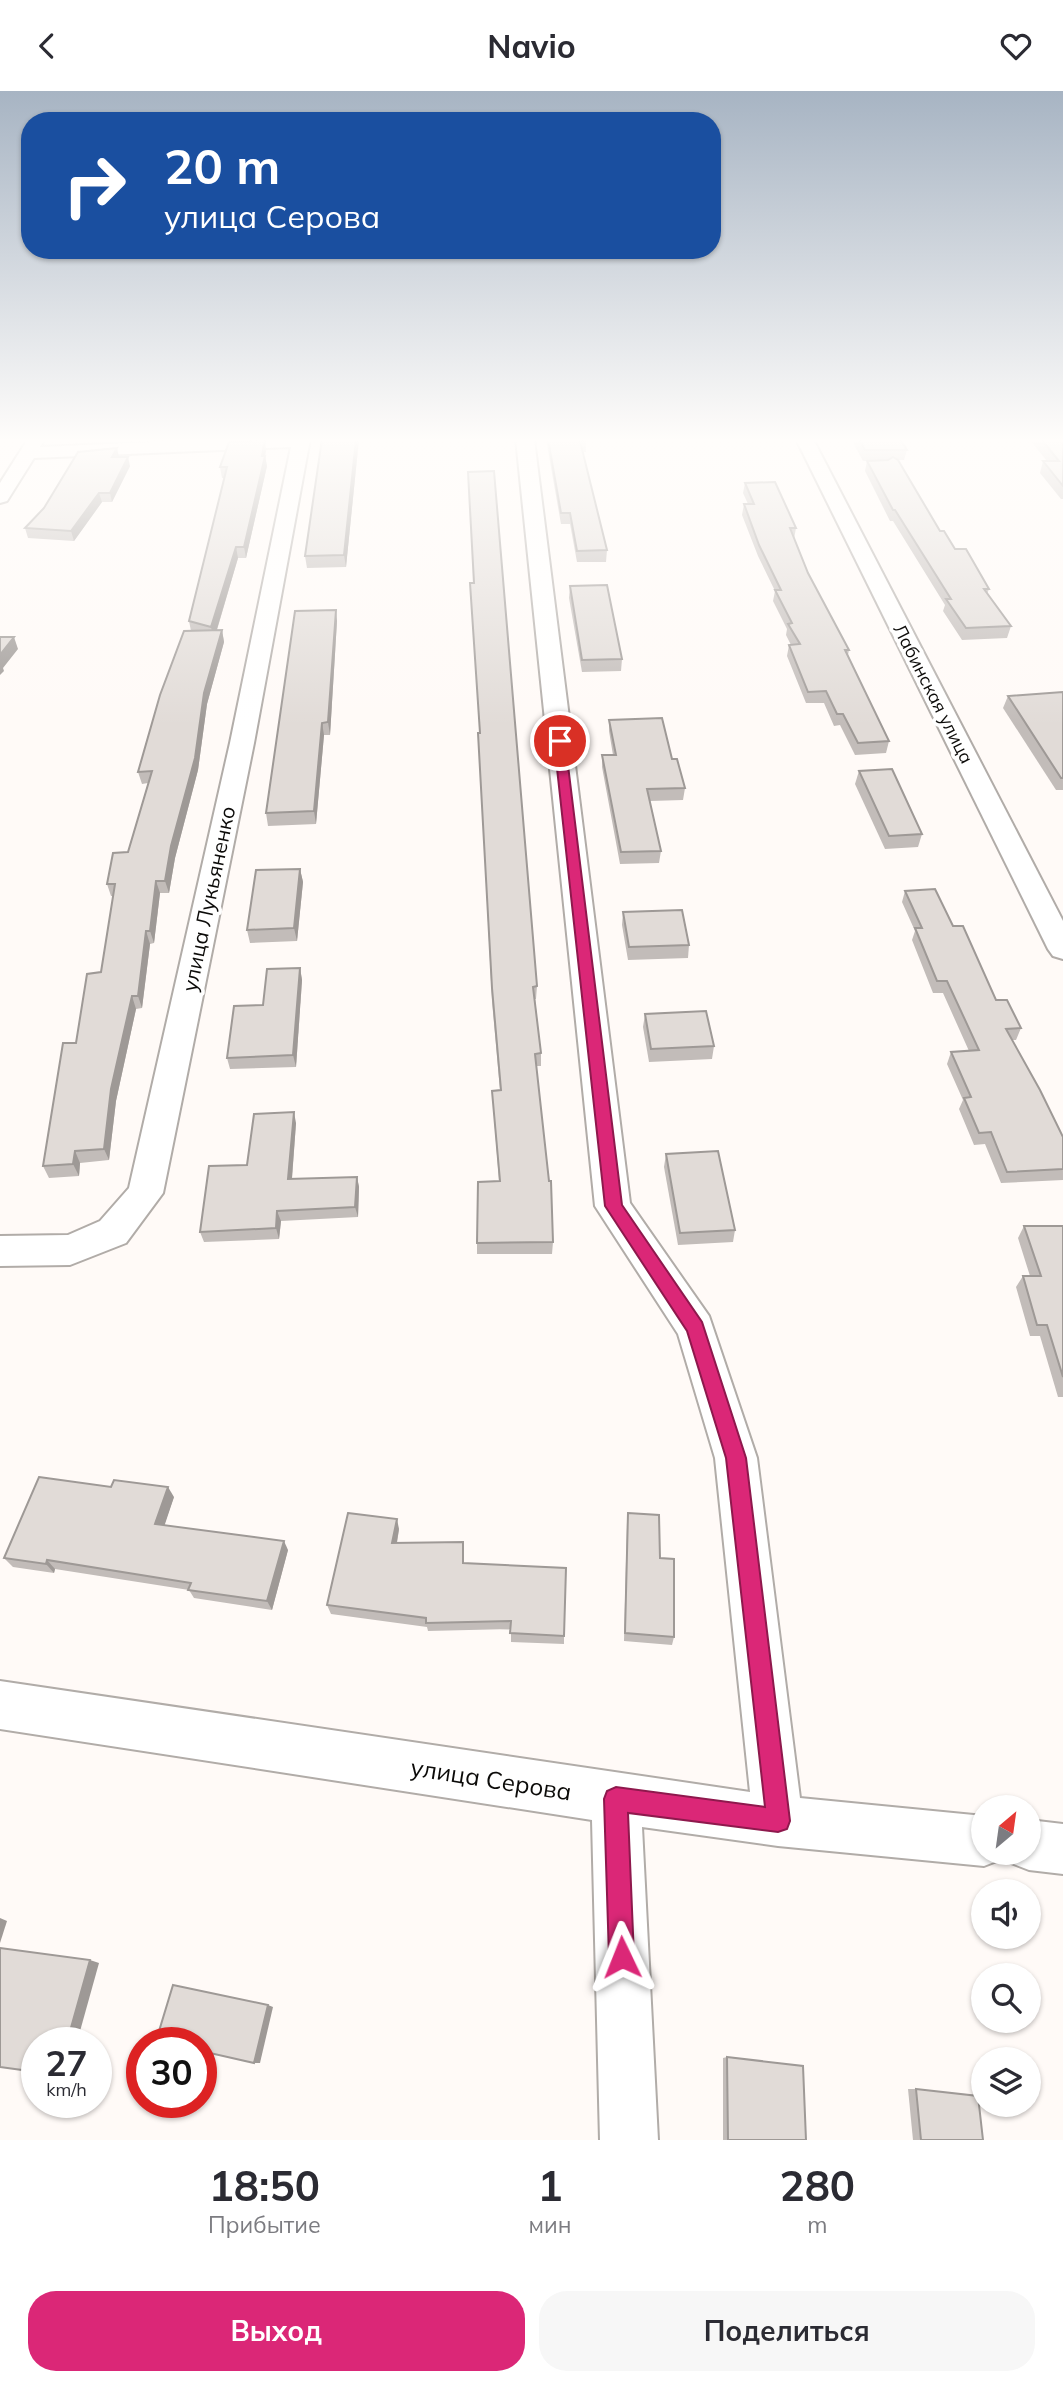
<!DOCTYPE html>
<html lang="ru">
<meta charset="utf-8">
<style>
body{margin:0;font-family:Mulish,sans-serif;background:#f7f7f7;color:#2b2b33;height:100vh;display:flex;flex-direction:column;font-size:26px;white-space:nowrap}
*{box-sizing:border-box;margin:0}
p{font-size:23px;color:#7c7c81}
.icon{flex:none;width:38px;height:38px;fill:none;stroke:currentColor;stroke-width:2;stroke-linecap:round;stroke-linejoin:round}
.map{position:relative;height:2049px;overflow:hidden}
.drawer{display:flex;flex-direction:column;background:#fff;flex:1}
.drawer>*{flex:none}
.top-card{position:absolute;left:21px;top:21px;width:700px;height:147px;border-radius:28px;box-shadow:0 2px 5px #0004;background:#1a4fa0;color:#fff;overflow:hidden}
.needle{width:46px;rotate:29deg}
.controls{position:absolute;left:971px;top:1704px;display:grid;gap:14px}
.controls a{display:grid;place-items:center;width:70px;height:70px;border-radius:50%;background:#fff;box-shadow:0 2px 5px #0004;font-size:35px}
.speed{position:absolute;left:21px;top:1936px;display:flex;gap:14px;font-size:35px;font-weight:700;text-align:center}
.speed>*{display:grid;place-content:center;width:91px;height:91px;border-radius:50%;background:#fff;box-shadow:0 2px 5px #0004;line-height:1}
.speed small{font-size:18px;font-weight:400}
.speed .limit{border:10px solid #d22;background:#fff;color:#111}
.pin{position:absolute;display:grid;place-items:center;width:60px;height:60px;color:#fff;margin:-30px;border:4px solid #fff;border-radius:50%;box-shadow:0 2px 7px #0007}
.me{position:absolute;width:77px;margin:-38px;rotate:358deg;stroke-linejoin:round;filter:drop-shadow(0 0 5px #0008)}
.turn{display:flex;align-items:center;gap:24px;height:147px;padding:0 28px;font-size:32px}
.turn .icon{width:91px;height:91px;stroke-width:2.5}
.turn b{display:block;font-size:49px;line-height:60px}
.eta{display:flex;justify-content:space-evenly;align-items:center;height:119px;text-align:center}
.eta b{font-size:42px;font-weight:700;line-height:49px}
.button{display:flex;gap:14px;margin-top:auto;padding:14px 28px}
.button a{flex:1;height:80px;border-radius:28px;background:#db2777;color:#fff;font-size:28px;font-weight:700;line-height:80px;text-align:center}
.button a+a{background:#f7f7f7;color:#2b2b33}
header{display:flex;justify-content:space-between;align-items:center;height:91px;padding:0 28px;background:#fff;font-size:32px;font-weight:700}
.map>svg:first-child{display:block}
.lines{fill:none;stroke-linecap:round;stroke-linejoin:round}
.minor-casing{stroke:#b1aca8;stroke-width:4}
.minor{fill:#fff;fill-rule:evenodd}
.wall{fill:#c2bcb9}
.shaded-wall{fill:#9e9996}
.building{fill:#e1dbd7;stroke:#9e9996;stroke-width:2}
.route{fill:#db2777;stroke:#8e194d;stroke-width:2}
.labels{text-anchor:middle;stroke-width:7;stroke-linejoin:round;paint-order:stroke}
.far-street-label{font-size:18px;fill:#0c0b09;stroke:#fff}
.street-label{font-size:21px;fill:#0c0b09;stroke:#fff}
.near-street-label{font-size:24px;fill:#0c0b09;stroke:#fff}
</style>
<header><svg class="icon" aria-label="back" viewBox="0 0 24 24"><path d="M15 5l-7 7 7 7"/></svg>Navio<svg class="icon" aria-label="heart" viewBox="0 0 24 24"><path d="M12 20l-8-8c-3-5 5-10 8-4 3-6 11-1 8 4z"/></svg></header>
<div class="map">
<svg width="1063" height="2049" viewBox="0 0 1063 2049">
<rect width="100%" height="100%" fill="#fffaf7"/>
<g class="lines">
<g class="minor-casing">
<g id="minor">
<polygon points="28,348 45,348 40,356 220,348 310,348 254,652 163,1102 126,1152 70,1174 0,1175 0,1145 68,1144 100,1130 129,1097 230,652 291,356 34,367 7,410 0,412 0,392"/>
<polygon points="516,348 534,348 630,1112 709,1225 757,1367 800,1707 984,1725 984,1762 1004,1762 1002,1768 984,1775 778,1755 642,1736 658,2049 600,2049 592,1729 0,1638 0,1590 750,1701 715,1367 678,1243 595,1115"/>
<polygon points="796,348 813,348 1063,830 1063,868 1053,865 1048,858"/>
<polygon points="1029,1729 1063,1733 1063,1783 1029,1779 1011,1772 1007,1762 1029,1762"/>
</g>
</g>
<use href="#minor" class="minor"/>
</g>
<g class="wall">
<polygon points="92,348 128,348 127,349 92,351"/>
<polygon points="359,348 346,476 307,477 305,465 321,364"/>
<polygon points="546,348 586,348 586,361 583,361 607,459 606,471 577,471 570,433 561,433"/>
<polygon points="851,348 900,348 907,359 904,369 898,369 940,440 989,498 987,503 1011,535 1007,547 962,549 943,520 945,514 893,430 890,430 865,380 867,370 889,369 863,370"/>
<polygon points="1029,348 1063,348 1063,408 1061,408 1040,382 1043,370 1047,370"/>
<polygon points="266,360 265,365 267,375 246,467 238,467 217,539 222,539 224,551 207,613 198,679 175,767 169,802 160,802 154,852 150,853 142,917 136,918 116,1010 109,1069 80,1072 79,1085 49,1087 43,1075 76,952 101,881 113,805 111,805 107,793 128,761 148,692 142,693 138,681 191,540 189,530 224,387 222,387 220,376"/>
<polygon points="119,366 130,375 112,411 102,411 74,450 28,447 25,437"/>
<polygon points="745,392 796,437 794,448 808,482 849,559 848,564 889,650 886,662 855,664 840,634 834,635 824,612 806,612 787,565 789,554 791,554 786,544 787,538 773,510 775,500 758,465 742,424 744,413 748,413 743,402"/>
<polygon points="570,495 622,568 621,580 582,581 569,507"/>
<polygon points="337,530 330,644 324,644 316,733 268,735 266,722"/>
<polygon points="1063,601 1063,699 1056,699 1003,617 1008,605"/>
<polygon points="609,629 672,668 685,697 683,709 650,710 661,760 659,772 620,773 602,676 602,664 613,664 609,640"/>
<polygon points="480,642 537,895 536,908 535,908 541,962 541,975 536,975 553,1151 552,1163 477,1163 477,1152 499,1090 492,1000 500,999 492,910 479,655"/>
<polygon points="859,680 922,743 918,756 885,758 855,693"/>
<polygon points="300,778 303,791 297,850 250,852 247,839"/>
<polygon points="905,800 953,835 996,909 1021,937 1016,949 1012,949 1063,1046 1063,1089 1001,1092 985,1053 974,1054 959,1018 963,1009 947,973 951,961 969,960 943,902 933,902 912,849 915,840 902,811"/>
<polygon points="623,821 689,854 688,867 628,869 622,834"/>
<polygon points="300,877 302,889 296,976 230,978 227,967 263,914"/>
<polygon points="645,923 714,955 712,968 649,971 643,936"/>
<polygon points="296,1032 292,1088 357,1086 359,1096 358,1126 281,1130 279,1148 204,1151 200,1141 247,1074"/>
<polygon points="666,1063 735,1139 733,1151 678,1154 664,1076"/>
<polygon points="1024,1135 1063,1135 1063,1306 1058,1306 1040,1245 1030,1245 1016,1196 1023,1185 1030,1185 1018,1147"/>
<polygon points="174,1406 164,1434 288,1459 272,1519 194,1507 189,1499 55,1478 54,1482 13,1476 4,1467"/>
<polygon points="628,1422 660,1467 674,1546 672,1554 624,1550 627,1431"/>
<polygon points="399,1438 397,1452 463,1451 464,1472 564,1545 564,1553 511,1551 511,1538 428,1540 427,1536 331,1523 327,1514"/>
<polygon points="727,1966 806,2049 723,2049 723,1967"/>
<polygon points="908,1998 916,1998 983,2049 913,2049"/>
</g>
<g class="shaded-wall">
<polygon points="356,348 359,348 346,476 344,464"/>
<polygon points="265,349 266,360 265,365 267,375 246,467 244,456"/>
<polygon points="117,357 119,366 112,366"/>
<polygon points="128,366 130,375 112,411 110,402"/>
<polygon points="99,402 102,411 74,450 71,440"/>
<polygon points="236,456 238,467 214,548 211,536"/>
<polygon points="336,519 337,530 330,644 328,631"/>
<polygon points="222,539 224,551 207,613 198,679 175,767 169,802 165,790 171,755 204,602"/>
<polygon points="14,546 18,558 3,577 4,580 0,584 0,564"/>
<polygon points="322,632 324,644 316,733 314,720"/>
<polygon points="300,778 303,791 297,850 294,837"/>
<polygon points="156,790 160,802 154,852 150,840"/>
<polygon points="146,840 150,853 142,917 138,905"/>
<polygon points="300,877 302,889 296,976 293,964"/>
<polygon points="132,905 136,918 116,1010 109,1069 104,1058 111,998"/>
<polygon points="294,1021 296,1032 291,1099 288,1088"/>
<polygon points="75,1060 80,1072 79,1085 73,1073"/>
<polygon points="357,1086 359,1096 358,1126 355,1116"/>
<polygon points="277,1120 281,1130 279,1148 276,1137"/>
<polygon points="168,1396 174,1406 162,1442 155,1433"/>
<polygon points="397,1428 399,1438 395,1462 392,1452"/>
<polygon points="284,1450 288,1459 272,1519 267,1510"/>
<polygon points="47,1469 55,1478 54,1482 46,1473"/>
<polygon points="0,1827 7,1830 0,1852"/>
<polygon points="90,1869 99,1872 77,1951 67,1951"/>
<polygon points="268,1914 273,1916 260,1972 254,1972"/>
</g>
<g class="building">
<polygon points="322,348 356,348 344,464 305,465"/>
<polygon points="548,348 586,348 586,350 580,350 607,459 577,460 570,422 561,422"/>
<polygon points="859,348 900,348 907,359 865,359"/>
<polygon points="1041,348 1063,348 1063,395 1043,370 1059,370"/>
<polygon points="265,349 262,365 265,365 244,456 236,456 211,536 189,530 227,376 220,376 229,351"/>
<polygon points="117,357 112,366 128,366 110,402 99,402 71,440 25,437 44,417 78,361"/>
<polygon points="893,366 898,369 940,440 944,440 955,458 966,458 989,498 984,498 1011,535 966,537 946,508 951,508 895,419 893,419 867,370 888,369"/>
<polygon points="494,380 537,895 533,896 541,962 535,963 549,1090 551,1090 553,1151 477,1152 478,1091 500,1090 492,1000 501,999 492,897 478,642 480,642 470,492 474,492 468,381"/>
<polygon points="775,391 796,437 790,437 808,482 849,559 845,559 889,650 858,652 843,623 837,623 826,600 808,601 789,554 800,553 788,533 792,532 775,499 781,499 759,454 744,413 754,413 745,392"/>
<polygon points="607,494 622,568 582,569 570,495"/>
<polygon points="336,519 328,631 322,632 314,720 266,722 295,520"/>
<polygon points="222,539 204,602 195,667 171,755 165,790 156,790 150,840 146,840 138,905 132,905 111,998 104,1058 75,1060 73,1073 43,1075 63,952 76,952 87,883 101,881 115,793 107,793 113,762 128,761 152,680 138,681 160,604 184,540"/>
<polygon points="0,546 14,546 0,564"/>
<polygon points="1063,601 1063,687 1061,687 1008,605"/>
<polygon points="662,627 672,668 677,668 685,697 647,698 661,760 621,761 602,664 616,664 609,629"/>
<polygon points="892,678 922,743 889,745 859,680"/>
<polygon points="300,778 294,837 247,839 256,779"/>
<polygon points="935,798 953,835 963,835 996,909 1007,909 1021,937 1006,938 1040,999 1063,1046 1063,1078 1007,1081 991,1041 979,1042 964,1007 971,1006 951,961 979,959 947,890 937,890 915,837 922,837 905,800"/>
<polygon points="682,819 689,854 629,856 623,821"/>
<polygon points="300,877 293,964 227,967 234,915 263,914 267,878"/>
<polygon points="706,920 714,955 651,958 645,923"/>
<polygon points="294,1021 288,1088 357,1086 355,1116 277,1120 276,1137 200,1141 209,1075 247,1074 254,1023"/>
<polygon points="718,1060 735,1139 680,1142 666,1063"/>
<polygon points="1024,1135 1063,1135 1063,1286 1047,1234 1037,1234 1023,1185 1041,1185"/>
<polygon points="39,1386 111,1396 114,1389 168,1396 155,1433 284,1450 267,1510 188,1499 191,1492 47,1469 46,1473 4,1467"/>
<polygon points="348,1422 397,1428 392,1452 463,1451 463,1472 566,1477 564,1545 510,1542 511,1530 426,1532 426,1527 327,1514"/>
<polygon points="628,1422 659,1424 660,1467 674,1468 674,1546 625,1542"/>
<polygon points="0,1857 90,1869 67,1951 37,1951 37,1981 0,1976"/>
<polygon points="173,1894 268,1914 254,1972 201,1960 201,1951 156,1950"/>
<polygon points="727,1966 803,1975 806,2049 728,2049"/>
<polygon points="916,1998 978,2005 983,2049 921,2049"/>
</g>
<linearGradient id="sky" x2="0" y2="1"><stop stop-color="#a7b4c3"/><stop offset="0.55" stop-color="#fffdfb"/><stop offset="1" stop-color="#fffdfb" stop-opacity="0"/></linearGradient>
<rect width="1063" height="635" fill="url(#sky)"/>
<polygon class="route" points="560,646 565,650 622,1114 702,1231 746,1367 790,1730 787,1738 778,1741 628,1722 634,1866 631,1875 622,1878 613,1875 609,1866 604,1708 607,1700 616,1696 765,1716 726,1367 687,1240 605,1115 554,650"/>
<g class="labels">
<g class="far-street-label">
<text transform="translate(933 603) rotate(63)" y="6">Лабинская улица</text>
</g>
<g class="street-label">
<text transform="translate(209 808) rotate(-78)" y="7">улица Лукьяненко</text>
</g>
<g class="near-street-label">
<text transform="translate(491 1689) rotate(9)" y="8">улица Серова</text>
</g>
</g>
</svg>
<div class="controls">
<a><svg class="needle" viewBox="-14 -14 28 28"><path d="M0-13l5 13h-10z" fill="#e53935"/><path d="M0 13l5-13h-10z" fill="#7c7c81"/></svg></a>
<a><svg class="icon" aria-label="sound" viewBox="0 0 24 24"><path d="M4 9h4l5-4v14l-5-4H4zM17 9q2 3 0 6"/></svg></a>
<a><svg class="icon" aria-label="search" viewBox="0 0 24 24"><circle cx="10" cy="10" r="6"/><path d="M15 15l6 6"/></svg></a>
<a><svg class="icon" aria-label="layers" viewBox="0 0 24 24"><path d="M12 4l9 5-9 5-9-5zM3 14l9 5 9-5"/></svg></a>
</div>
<div class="speed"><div>27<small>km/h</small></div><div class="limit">30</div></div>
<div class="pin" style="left:560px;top:650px;background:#d93025"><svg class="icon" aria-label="arrive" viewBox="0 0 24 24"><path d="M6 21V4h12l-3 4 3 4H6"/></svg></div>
<svg class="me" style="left:622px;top:1866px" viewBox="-20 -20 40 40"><path d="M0-17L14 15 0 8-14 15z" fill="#db2777" stroke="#fff" stroke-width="4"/></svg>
<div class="top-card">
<div class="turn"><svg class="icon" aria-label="right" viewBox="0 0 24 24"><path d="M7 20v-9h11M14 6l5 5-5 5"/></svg><div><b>20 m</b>улица Серова</div></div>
</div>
</div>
<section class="drawer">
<div class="eta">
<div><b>18:50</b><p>Прибытие</p></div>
<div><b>1</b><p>мин</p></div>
<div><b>280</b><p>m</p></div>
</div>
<div class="button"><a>Выход</a><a>Поделиться</a></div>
</section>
